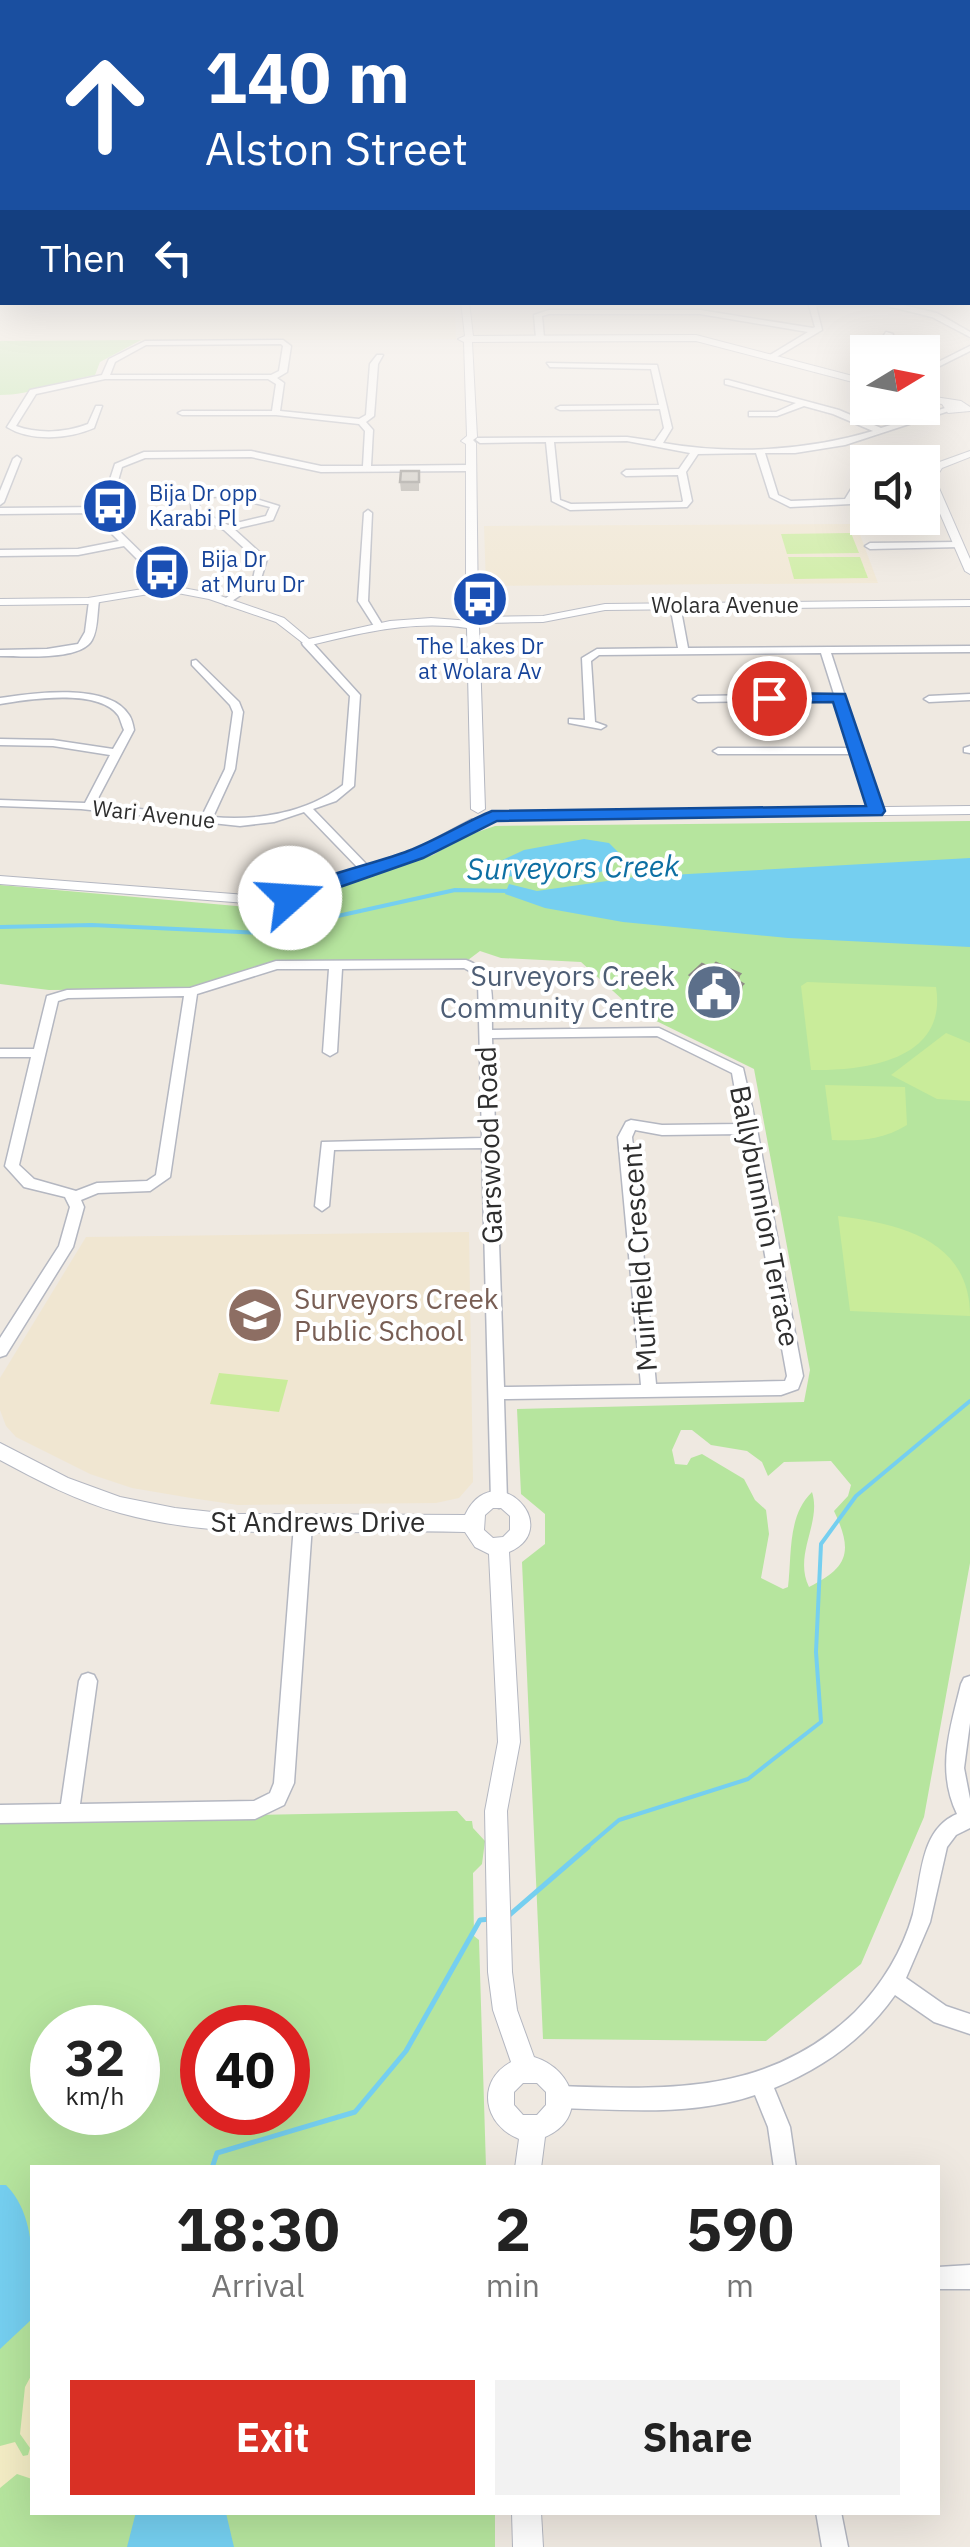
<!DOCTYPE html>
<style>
body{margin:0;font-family:"IBM Plex Sans",sans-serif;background:#f2f2f2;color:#222;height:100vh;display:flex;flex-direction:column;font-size:38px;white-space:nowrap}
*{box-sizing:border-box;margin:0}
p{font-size:32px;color:#767676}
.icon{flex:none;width:55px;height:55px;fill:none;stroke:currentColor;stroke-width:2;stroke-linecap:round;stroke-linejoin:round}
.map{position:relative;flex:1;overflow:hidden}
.panel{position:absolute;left:30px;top:2165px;width:910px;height:350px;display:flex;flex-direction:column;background:#fff;border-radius:0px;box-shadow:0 10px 40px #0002}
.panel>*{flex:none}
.top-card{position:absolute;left:0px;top:0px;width:970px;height:305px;box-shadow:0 10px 40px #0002;background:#1a4fa0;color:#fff;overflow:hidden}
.needle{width:65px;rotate:80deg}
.tools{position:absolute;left:850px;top:335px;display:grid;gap:20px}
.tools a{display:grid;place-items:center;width:90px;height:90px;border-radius:0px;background:#fff;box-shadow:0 10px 40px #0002;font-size:50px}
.speed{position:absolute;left:30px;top:2005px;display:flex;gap:20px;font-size:50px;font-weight:700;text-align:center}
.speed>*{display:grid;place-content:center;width:130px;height:130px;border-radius:50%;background:#fff;box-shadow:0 10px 40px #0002;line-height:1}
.speed small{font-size:25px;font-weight:400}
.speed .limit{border:15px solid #d22;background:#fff;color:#111}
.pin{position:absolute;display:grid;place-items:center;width:85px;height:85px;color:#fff;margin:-42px;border:5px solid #fff;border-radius:50%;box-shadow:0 2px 10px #0007}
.me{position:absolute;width:110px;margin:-55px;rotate:71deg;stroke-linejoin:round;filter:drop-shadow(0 0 8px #0008)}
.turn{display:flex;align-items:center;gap:35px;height:210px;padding:0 40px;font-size:45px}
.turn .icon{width:130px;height:130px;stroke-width:2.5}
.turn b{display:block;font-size:70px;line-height:85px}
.then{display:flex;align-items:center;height:95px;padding:0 40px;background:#0003;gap:20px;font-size:38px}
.eta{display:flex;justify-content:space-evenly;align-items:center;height:170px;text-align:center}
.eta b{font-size:60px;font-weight:800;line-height:70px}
.action{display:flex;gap:20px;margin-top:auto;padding:20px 40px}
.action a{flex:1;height:115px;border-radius:0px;background:#d93025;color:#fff;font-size:40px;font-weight:800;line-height:115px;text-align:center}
.action a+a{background:#f2f2f2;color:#222}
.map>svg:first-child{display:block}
.education{fill:#f0e6d1}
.green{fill:#b6e59e;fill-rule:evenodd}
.sand{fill:#f3ecc5}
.pitch{fill:#c9ec9a}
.water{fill:#75cff0}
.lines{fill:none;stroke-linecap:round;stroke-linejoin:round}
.stream-far1{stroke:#75cff0;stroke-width:4}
.stream{stroke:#75cff0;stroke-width:5}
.minor-casing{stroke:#b4b7c1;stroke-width:3}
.tertiary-casing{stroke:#b4b7c1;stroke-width:2}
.minor{fill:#fff;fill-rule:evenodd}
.tertiary{fill:#fff;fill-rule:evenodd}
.wall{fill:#afaba4}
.shaded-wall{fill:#8e8b86}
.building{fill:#cbc7bf;stroke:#8e8b86;stroke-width:2.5}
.route{fill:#1a73e8;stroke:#114b97;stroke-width:2.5}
.labels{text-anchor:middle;stroke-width:8;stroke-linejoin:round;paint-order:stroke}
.far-transit-label{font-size:22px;fill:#164399;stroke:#fff;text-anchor:start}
.far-street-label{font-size:22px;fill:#2e2e2e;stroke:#fff}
.service-label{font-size:28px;fill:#4e5e75;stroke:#fff;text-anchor:end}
.street-label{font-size:28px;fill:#2e2e2e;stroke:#fff}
.education-label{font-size:28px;fill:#785e54;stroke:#fff;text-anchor:start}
.water-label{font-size:30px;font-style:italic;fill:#0d6fa3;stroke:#fff}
</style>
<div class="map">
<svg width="970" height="2547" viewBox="0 0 970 2547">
<rect width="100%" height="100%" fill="#efe9e1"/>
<g class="education">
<polygon points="0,295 2,302 455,303 456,339 0,341"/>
<polygon points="856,524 878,583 486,586 484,526"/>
<polygon points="469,1232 473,1482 459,1498 436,1503 238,1505 191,1498 132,1488 90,1474 16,1437 6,1426 0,1410 0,1378 86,1237"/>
</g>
<g class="green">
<path d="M141,340L100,362L95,375C63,381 31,395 0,395V341Z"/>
<path d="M970,821V1563L924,1817L861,1964L766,2041L543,2039L522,1562L545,1544V1514L521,1494L517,1409L804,1402L810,1370L754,1069L634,1010L581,962L501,958L480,951L468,960L274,961L190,989L49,990L0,984V885L271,909L433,855L463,837L495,826ZM681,1430H692L711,1445L747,1451L762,1462L768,1476L784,1462L831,1461L851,1485L848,1496L834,1511C853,1551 849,1567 809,1587C793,1554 822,1523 812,1492C787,1516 792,1556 788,1587L783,1589L761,1578L769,1534L766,1510L755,1500L744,1479L702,1454L691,1458L687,1465L675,1464L672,1450Z"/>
<path d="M457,1811L466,1821H472L473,1828L485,1841L482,1864L473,1873L474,1936L479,1940L486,2167L32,2168V2512L495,2513V2547H0V1820ZM52,2028H138V2112H52ZM202,2028H288V2112H202Z"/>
</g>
<polygon class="sand" points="32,2374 32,2479 17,2474 0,2488 0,2446 15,2442 23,2456 28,2455 30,2448 20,2434 25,2387"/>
<g class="pitch">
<polygon points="851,533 859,553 787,554 781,534"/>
<polygon points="788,557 860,557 868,578 794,579"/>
<path d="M807,982L936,987C948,1060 865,1071 811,1070L801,986Z"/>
<polygon points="946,1033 970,1043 970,1101 937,1099 891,1075"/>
<path d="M825,1085L905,1087L907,1125C882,1140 861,1141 832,1140Z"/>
<path d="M838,1216C899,1224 970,1239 970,1316L850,1311Z"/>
<polygon points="219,1373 288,1380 279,1412 210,1404"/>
</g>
<g class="water">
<polygon points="584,839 609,843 620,854 610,868 598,873 495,877 490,866 524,850"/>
<polygon points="970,858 970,947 788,938 623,922 545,908 505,894 509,884 537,891 635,877"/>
<path d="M0,2185H6C39,2218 32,2275 32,2319L0,2349Z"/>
<polygon points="136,2512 226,2513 234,2547 127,2547"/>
</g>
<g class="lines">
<g class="stream-far1">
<polyline points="0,927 92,925 261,933 455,890 510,891"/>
<polyline points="585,1849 619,1820 748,1779 821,1722 816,1652 821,1544 856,1496 970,1401"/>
</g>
<g class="stream">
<polyline points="506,1918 588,1847"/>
<polyline points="212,2168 217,2153 355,2112 406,2051 480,1920 491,1919"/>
</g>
<g class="minor-casing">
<g id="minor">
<polygon points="808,302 890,302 937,313 970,332 970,337 932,317 887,306 816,306 822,330 773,359 770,355 808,332 700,314 549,314 542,316 544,338 540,340 536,338 534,315 549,310 700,310 813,328 815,327"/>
<polygon points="886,332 893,334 884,348 886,352 879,352 876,348"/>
<path d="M283,340L291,346L287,372L277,378L284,383L280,411L359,419L366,415L370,364L377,355H383L378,364L374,416L366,422L373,430L371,466L469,465L473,468L469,471L321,472L251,457L145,458L122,467L107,519L156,567L159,589H153L148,570L124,546L78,555L0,556V550L78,549L119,541L98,520L100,513L0,514V508L101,507L115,464L144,452L251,451L321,466H363L365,431L359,424L276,415H182L178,413L182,411H272L276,384L268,379H105L36,394L16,426C38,434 65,433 88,424L96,406H102L94,428C69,439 31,442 7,427L30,390L102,375L109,359L145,341ZM281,344L283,346L279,371L271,375H110L115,362L146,345Z"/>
<polygon points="970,346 970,351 922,375 922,370"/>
<path d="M547,363L657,365L672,428L663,443C731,455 806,451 873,431L833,414L804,406L777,416H749V412H776L796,403L725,384V380H728L839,410L881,428L945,408L952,410L845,445L795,453H765L778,495L791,501L845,499L856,481L868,478V483L862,485L851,504L790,507L770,497L756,453L698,454L686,472L692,501L687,507L570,510L552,501L546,442L480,443L476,440L477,438L627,437L655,441L664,428L660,409L560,410L556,408L560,406L659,405L651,369L550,367ZM627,441L690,453L679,469L626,470L622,473L626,476L678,475L683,501L682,502L571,504L560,500L554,442Z"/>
<polygon points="17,456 21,459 4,502 0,505 0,491 13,459"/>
<path d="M227,490L279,506L273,520L234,529L267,559L260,582L226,605L221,602L223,600L253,579L257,560L224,530L192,513L190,496L194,493ZM227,496L270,507L266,516L228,525L199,510V498Z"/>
<polygon points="368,510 372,513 368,601 382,624 377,627 374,626 358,601 364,513"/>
<polygon points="958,542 963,545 961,547 870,549 865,546 870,543"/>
<path d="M94,598L99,601C97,613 98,630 92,640C81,661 21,656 0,656V650L47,649L78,644L85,632L89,601Z"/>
<polygon points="675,602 680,605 688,648 970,646 970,652 831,653 882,811 876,814 870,811 853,754 718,754 713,751 718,748 851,748 836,700 698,702 693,699 698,696 834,694 821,653 599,655 591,661 595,722 606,726 601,729 569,723 569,719 585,720 582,658 597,649 678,648 670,605"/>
<path d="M307,640L311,641L360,695L354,786L336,801L313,809L371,869V873H363L304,812L274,822L240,826L81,809L0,806V800L85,803L110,755L53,746L0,745V739L53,740L113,749L124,730C122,726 120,718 118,715C98,688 29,699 0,704V698C32,693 109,682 129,715C132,719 133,725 134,730L95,804L202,816L225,769L233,712L230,705L192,665V661L196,660L239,702L243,712L235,769L213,817C257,821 307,813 343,785L350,696L303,645L302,643Z"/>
<polygon points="970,694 970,700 929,702 924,699 929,696"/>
<polygon points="970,746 970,753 964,752 964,748"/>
<path d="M466,960C499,972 491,1000 492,1030L659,1028L743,1068L757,1129L803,1376L798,1389L781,1395L504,1399L507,1501L505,1506L499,1508L493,1506L491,1501L482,1148L334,1150L329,1206L322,1211L315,1206L322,1142L482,1138L478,981L473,973L464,968L342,969L337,1052L330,1056L323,1052L329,969H277L197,994L170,1177L150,1191L98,1193L81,1200L84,1207L73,1247L6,1355L0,1357V1338L59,1246L70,1207L65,1197L24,1187L5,1166L31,1057H0V1049H34L47,996L67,990L190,988L276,961ZM184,996L156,1175L147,1181L97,1183L76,1191L34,1179L19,1165L58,1001L68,998ZM657,1036L732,1073L741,1124L662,1125L631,1120L626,1122L618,1137L641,1385L504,1387L492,1038ZM635,1130L662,1135L743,1134L787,1376L785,1381L656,1384L632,1137Z"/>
<polygon points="303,1518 309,1520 312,1525 294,1783 284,1805 255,1819 0,1823 0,1805 61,1804 79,1681 82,1675 88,1673 94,1675 97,1681 80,1804 254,1801 270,1793 274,1783 294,1525 297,1520"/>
<path d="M970,1676V1723L964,1768L970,1799V1828L956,1835L947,1847L930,1922L906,1978L946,2006L970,2014V2034L934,2022L895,1995C865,2038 823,2068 774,2088L790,2127L796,2168H774L768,2127L755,2095C694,2116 624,2110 560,2108L552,2105L549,2097L552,2089L560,2086C670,2090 770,2094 855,2012C882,1985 903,1950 913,1914C922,1879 919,1830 957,1814C936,1770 950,1729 961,1684L964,1678Z"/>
<polygon points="970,2265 970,2289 938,2289 938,2267"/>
<polygon points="816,2512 841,2512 848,2547 822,2547"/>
</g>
</g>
<g class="tertiary-casing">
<g id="tertiary">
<polygon points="461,302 469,302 473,336 696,335 868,380 868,386 696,341 472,342 477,437 473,440 476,443 478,615 472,618 466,615 466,444 461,441 467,436 464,342 458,339 465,336"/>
<polygon points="922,395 961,401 970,407 970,411 948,413 942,404 922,401"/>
<polygon points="970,451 970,457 942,468 935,479 970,559 970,574 965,571 925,479 934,464"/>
<path d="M167,585L215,594L284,618L309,639L390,621L431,618L471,621L482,617L543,616L605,604L970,600V606L605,610L543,622L484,623L479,626L485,809L478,813L471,809L467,628C412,620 360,633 307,646L276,622L209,599L167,591L88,604L0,605V599L88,598Z"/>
<polygon points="970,806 970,814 492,820 485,816 492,812"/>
<polygon points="472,819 479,823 477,826 422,857 273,905 0,884 0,876 272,897 412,851"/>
<path d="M0,1443L68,1478L120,1497L175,1508L231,1514L465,1515C494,1454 566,1527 509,1552L520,1742L507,1811L512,1972L517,2010L534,2057C576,2070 588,2119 545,2137L541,2168H515L519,2139C484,2125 475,2082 511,2062L493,2010L488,1972L485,1811L498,1742L489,1554L475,1547L465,1532C351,1528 231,1544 120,1513C77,1501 39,1481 0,1460ZM493,1508H501L510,1516V1530L503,1537L493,1538L484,1530L485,1515ZM523,2083H537L546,2092V2105L537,2115H523L514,2105V2092Z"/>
<polygon points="512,2512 541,2512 543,2547 513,2547"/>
</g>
</g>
<use href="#minor" class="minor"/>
<use href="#tertiary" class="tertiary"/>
</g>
<g class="wall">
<polygon points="419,471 419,491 401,491 400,482"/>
<polygon points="711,968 740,974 739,982 741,999 729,1010 688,990 690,975"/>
</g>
<polygon class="shaded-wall" points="740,974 738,988 743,984 741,999 729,1010 735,979"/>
<g class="building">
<polygon points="401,471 419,471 419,482 400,482"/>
<polygon points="716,963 740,974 735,979 743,984 731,995 690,975 702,964 711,968"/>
</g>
<linearGradient id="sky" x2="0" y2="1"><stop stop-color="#7abfeb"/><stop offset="0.45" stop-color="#f8f5f2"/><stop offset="1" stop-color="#f8f5f2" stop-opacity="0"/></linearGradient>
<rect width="970" height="652" fill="url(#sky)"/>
<path class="route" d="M845,694L885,811L882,815L497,821L423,858L297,902H284L281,898C304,878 376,864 408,851C437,840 465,822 492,811L866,806L833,702L769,703L761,698L769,693Z"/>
<defs>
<g id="bus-disc" transform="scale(2.875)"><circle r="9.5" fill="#1a4fb4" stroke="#fff"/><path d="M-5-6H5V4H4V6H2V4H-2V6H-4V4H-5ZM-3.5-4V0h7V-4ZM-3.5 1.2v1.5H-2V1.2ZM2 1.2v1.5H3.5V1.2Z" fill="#fff"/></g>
<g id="civic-disc" transform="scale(2.875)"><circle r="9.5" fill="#5c6f8a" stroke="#fff"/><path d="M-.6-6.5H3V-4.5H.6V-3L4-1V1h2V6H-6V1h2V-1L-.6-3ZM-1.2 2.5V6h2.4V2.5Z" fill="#fff"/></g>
<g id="school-disc" transform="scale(2.875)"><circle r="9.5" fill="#8d6e63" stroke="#fff"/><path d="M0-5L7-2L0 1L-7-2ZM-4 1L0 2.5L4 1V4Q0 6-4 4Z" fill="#fff"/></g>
</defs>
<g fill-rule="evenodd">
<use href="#bus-disc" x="110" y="506"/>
<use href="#bus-disc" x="162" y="572"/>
<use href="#bus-disc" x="480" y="599"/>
<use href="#civic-disc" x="714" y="992"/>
<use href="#school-disc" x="255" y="1315"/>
</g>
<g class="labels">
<g class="far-transit-label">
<text x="149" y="501">Bija Dr opp<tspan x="149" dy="25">Karabi Pl</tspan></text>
<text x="201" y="567">Bija Dr<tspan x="201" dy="25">at Muru Dr</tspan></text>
<text x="480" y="654" text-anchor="middle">The Lakes Dr<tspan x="480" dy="25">at Wolara Av</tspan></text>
</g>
<g class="far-street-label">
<text x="725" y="613">Wolara Avenue</text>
<text transform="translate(154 814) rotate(6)" y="8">Wari Avenue</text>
</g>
<g class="service-label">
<text x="675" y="986">Surveyors Creek<tspan x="675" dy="32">Community Centre</tspan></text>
</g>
<g class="street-label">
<text transform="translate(489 1145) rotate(-92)" y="10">Garswood Road</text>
<text transform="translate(765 1216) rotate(79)" y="10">Ballybunnion Terrace</text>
<text transform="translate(639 1257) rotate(-94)" y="10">Muirfield Crescent</text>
<text x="318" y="1532">St Andrews Drive</text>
</g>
<g class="education-label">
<text x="294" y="1309">Surveyors Creek<tspan x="294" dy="32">Public School</tspan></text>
</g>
<g class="water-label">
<text transform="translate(573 868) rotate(-1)" y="10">Surveyors Creek</text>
</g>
</g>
</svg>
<div class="tools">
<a><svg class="needle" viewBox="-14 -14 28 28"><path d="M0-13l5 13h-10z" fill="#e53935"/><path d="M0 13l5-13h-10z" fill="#767676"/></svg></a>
<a><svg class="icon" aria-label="sound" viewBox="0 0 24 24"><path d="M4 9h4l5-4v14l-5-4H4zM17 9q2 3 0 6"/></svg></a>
</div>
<div class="speed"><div>32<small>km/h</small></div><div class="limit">40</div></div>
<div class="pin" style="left:769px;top:698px;background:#d93025"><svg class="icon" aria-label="arrive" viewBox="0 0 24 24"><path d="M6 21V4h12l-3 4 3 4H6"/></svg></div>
<svg class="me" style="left:290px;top:898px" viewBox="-20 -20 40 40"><circle r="19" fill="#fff"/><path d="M0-13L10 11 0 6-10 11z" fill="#1a73e8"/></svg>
<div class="top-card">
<div class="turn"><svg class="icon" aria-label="ahead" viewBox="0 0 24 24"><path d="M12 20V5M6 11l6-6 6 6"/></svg><div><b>140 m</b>Alston Street</div></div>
<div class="then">Then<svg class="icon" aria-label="left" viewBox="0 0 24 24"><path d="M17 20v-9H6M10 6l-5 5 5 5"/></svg></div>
</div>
<section class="panel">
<div class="eta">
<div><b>18:30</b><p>Arrival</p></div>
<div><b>2</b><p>min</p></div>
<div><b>590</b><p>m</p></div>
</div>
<div class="action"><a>Exit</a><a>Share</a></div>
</section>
</div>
